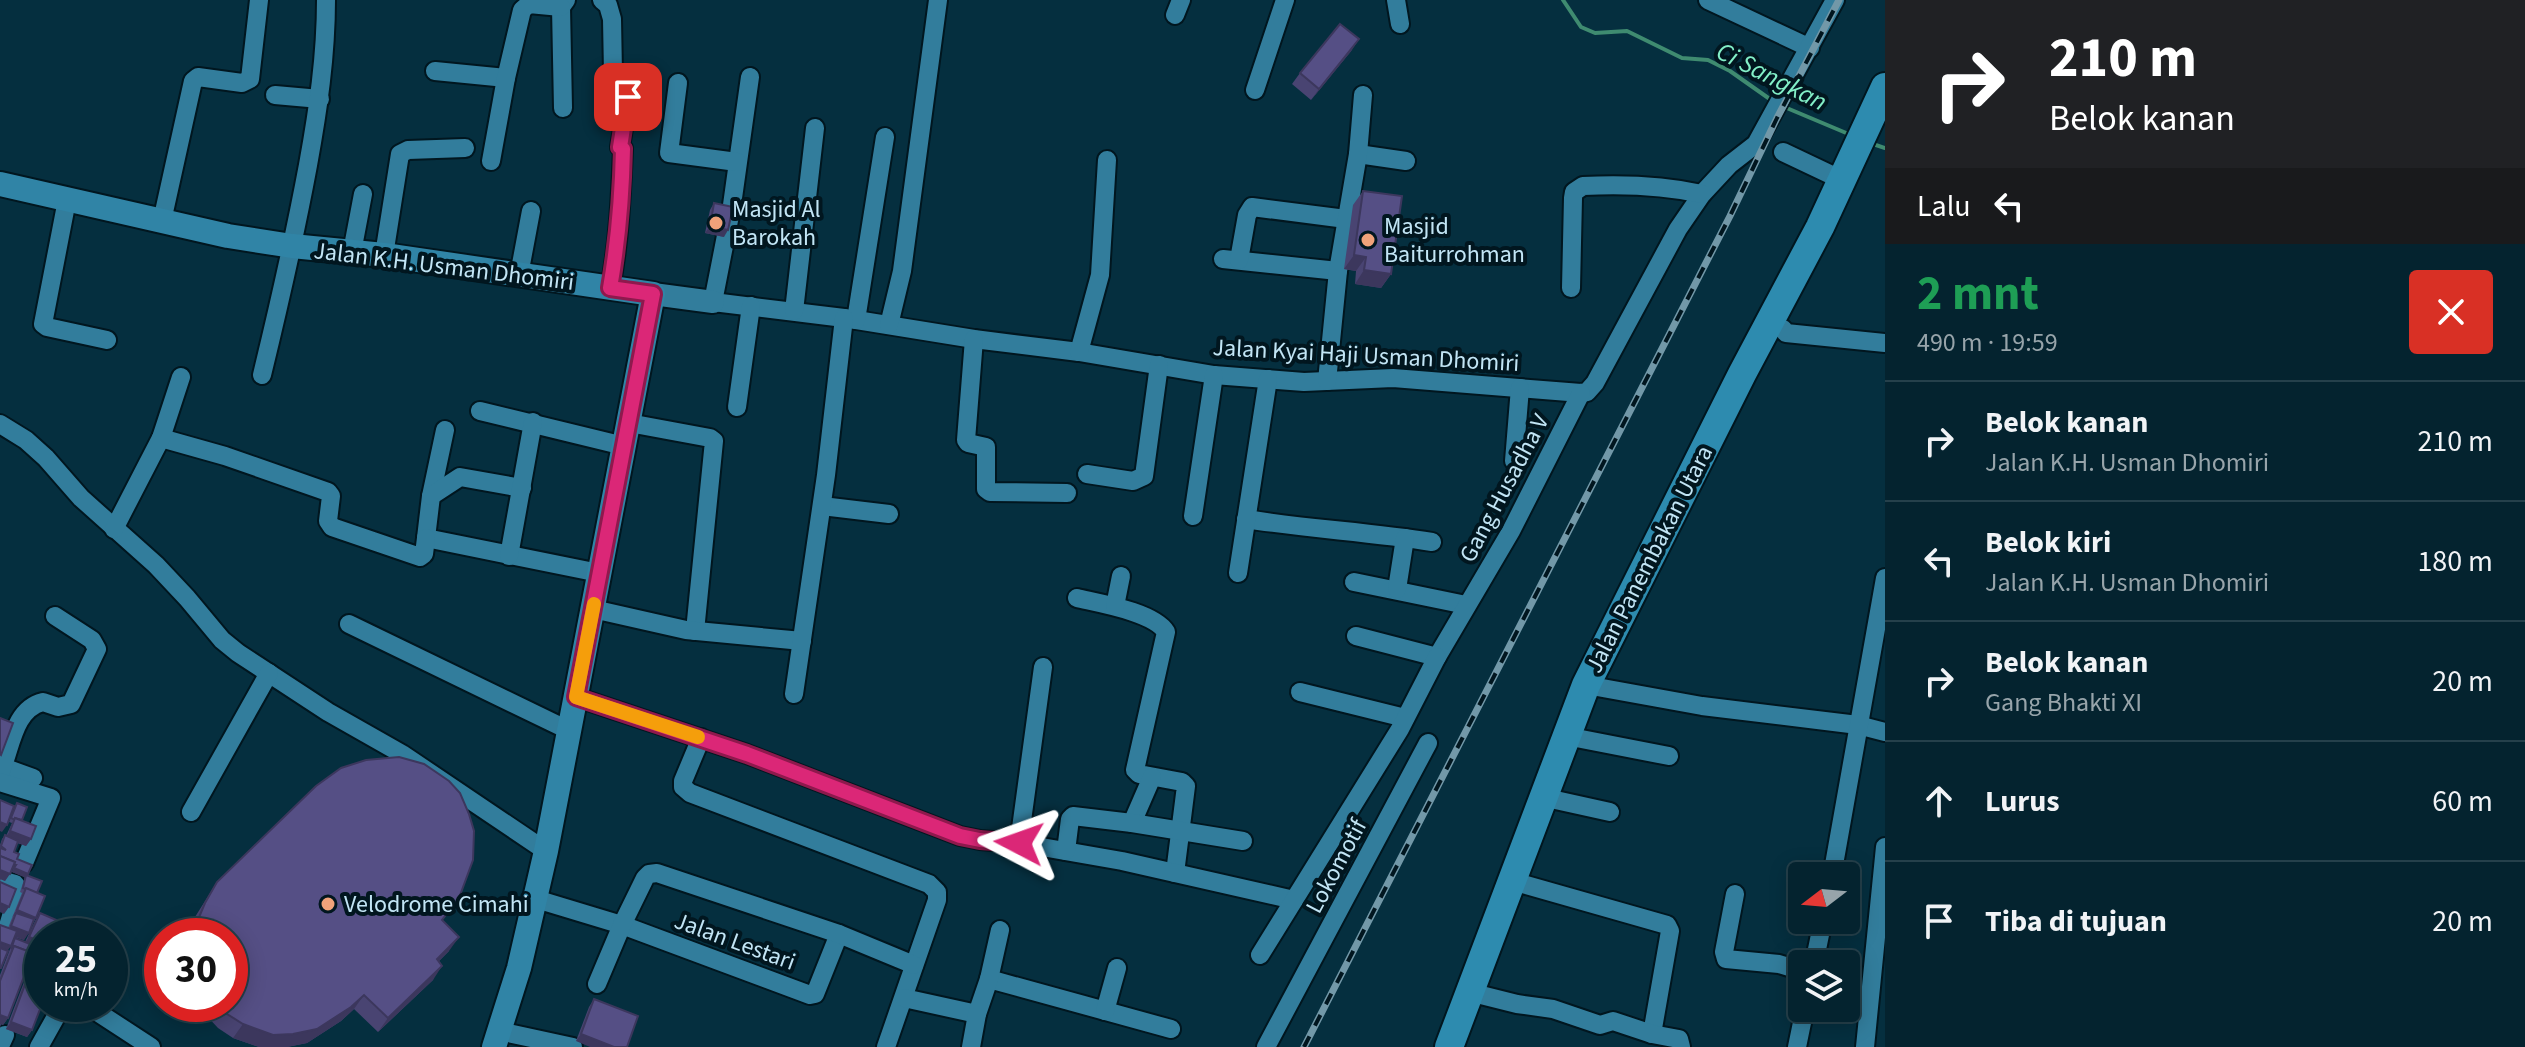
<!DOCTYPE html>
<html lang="id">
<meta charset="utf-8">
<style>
body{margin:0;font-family:"Source Sans 3",sans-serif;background:#0d2b37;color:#f1f3f6;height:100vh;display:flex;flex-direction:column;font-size:30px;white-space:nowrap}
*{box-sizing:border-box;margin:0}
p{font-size:26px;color:#97a4aa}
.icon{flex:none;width:44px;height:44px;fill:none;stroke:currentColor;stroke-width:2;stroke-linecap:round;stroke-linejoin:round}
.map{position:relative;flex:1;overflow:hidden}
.drawer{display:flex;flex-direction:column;background:#04232f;width:640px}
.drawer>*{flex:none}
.banner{background:#202124;color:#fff;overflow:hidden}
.needle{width:52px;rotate:254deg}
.tools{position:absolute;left:1788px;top:862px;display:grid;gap:16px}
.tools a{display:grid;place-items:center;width:72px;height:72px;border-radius:8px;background:#04232f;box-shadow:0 4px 20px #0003,0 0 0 2px #25404b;font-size:40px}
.speed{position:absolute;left:24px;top:918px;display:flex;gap:16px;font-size:40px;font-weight:700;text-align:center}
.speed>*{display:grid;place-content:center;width:104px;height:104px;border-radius:50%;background:#04232f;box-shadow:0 4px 20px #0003,0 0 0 2px #25404b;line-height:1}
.speed small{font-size:20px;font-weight:400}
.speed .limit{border:12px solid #d22;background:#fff;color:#111}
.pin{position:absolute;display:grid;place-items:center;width:68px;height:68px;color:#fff;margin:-34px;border-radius:16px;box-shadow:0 4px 12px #0006}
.me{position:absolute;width:88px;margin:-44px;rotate:274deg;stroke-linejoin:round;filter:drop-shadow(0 0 6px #0008)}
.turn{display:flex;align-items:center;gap:28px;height:168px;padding:0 32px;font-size:36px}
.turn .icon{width:104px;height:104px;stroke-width:2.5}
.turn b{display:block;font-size:56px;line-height:68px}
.then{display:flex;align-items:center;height:76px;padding:0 32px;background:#0003;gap:16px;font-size:30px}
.round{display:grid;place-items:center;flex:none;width:84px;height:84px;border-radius:8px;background:#0d2b37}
.headline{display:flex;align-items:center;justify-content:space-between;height:136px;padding:0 32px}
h1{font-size:48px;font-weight:700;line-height:60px;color:#1e9e55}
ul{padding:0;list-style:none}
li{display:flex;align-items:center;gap:24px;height:120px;padding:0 32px;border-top:2px solid #25404b}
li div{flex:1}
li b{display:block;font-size:30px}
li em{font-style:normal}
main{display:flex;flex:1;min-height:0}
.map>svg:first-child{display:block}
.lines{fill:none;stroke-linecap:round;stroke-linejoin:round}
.stream{stroke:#3f8b70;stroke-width:4}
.minor-casing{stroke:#01161f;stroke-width:22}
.tertiary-casing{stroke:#01161f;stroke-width:26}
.secondary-casing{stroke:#01161f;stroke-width:28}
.primary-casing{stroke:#01161f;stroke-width:32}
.minor{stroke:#327d9c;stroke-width:18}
.tertiary{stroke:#327d9c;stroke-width:22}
.secondary{stroke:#3084a6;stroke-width:24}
.primary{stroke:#2d8baf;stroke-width:28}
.rail-casing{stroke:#7298a8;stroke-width:7}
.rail{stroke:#01161f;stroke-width:4;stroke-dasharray:12;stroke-linecap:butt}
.wall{fill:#494472}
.shaded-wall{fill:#3c375d}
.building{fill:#554f85;stroke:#3c375d;stroke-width:2}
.route-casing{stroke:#8e194d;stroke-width:20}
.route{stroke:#db2777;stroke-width:14}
.slow{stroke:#f59e0b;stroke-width:14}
.poi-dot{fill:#f0a27a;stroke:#01161f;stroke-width:3}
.labels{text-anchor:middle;stroke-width:8;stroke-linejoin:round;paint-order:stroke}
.poi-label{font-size:24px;fill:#c2e5f5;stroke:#01161f;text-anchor:start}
.street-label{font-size:24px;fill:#c2e5f5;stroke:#01161f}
.water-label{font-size:26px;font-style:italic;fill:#83f0c8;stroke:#01161f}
</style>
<main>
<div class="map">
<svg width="1885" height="1047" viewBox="0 0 1885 1047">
<rect width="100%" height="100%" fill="#052f3f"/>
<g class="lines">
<g class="stream">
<polyline points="1563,0 1581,27 1595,33 1627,31 1682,58 1708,60 1730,71 1774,102"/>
<polyline points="1782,106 1851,135"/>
<polyline points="1870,143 1885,148"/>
</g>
<g class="minor-casing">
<g id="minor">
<path d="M602,0L608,5L612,19L613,73L628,75L631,80L620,147L623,149C621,196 619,242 610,288"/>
<polyline points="1396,0 1400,24"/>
<polyline points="1708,0 1810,48"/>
<polyline points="1175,15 1181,0"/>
<polyline points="435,71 506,78"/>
<polyline points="750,77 732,205 713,302 844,318 974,339 1079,352 1214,375 1304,382 1393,378 1581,393 1587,392 1595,383 1678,229 1702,194 1729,165 1756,144 1835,0"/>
<polyline points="678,83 669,153 737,162"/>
<polyline points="1255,90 1285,0"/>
<polyline points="275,95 320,99"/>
<polyline points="563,108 561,7 566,0"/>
<polyline points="1783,152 1842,180"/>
<polyline points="1358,154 1406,161"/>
<polyline points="491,161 506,78 522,10 529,4 561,7"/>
<polyline points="67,200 43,324 47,327 107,340"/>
<polyline points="162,221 193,81 198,77 242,83 250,79 259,0"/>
<polyline points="352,252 363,194"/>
<polyline points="384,255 400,154 408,150 465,148"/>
<polyline points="1223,259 1338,271"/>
<polyline points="1239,260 1247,215 1252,207 1346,219"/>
<polyline points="519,275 531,211"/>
<path d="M1571,288L1573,198L1574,192L1583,186C1624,184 1662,185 1702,194"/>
<polyline points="794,311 815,128"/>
<polyline points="856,320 885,137"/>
<polyline points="889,325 902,271 938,0"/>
<polyline points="1768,325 1783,329 1786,333 1885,343"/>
<polyline points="974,339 966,440 968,443 986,447 986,489 990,492 1067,493"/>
<polyline points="1079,352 1100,275 1107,160"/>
<path d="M262,375C279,305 295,235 308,165C318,110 326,56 326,0"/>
<polyline points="1327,381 1338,271 1358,154 1363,95"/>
<polyline points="737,407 751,306"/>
<polyline points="480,411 624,446"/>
<polyline points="629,423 710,438 714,441 695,631"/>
<polyline points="0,424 26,440 46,458 81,498 156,565 187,598 222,640 238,653 328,712 402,754 546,851"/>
<polyline points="445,430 431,496 426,538 599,573"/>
<polyline points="161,438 225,456 328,492 331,496 328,521 332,527 420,557 424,554 426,538"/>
<polyline points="1514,461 1520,388"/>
<polyline points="1087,474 1133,481 1144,476 1159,365"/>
<polyline points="431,496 460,477 522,488"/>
<polyline points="822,506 889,514"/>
<polyline points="1193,516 1214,375"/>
<path d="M1246,519C1308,529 1370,532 1432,542"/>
<polyline points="114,529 161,438 181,377"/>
<polyline points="509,556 533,422"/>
<polyline points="1238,573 1268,379"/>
<polyline points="1354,582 1466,605"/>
<polyline points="1397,589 1405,538"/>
<path d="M1077,598C1098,603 1154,612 1166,632L1135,770L1139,774L1182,782L1186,786L1175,873"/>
<polyline points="1115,606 1121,576"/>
<polyline points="593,609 686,630 802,641"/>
<polyline points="349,624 570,731"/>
<polyline points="1356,636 1437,657 1511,531 1581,393"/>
<polyline points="1586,685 1702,706 1858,725 1885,732"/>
<polyline points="1300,692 1405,718"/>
<polyline points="794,694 826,475 844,318"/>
<polyline points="576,697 747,754 960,836 980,840 1019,843 1122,861 1294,900"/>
<polyline points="1566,736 1669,756"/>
<polyline points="701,738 683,781 683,787 690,793 929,884 937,892 937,900 886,1047"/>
<polyline points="0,766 33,778"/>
<path d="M0,773C11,750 13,709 43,702L58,707L71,704L97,649L92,640L55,616"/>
<polyline points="0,782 51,798 24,863"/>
<polyline points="1542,797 1610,812"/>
<polyline points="191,812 269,673"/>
<polyline points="1132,823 1152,777"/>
<polyline points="1019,843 1043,667"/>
<polyline points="1066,851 1070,819 1073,816 1132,823 1243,841"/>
<polyline points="1832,876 1885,578"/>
<polyline points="0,880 15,884 19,890 8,926"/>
<polyline points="1512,881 1667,925 1670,931 1652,1034"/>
<polyline points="1735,894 1724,952 1726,959 1779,964 1802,971"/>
<polyline points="536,899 622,925 810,995 815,994 839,934"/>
<polyline points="1260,955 1400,729 1437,657"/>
<polyline points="1814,964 1823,920"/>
<polyline points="989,979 1171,1029"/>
<polyline points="597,984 622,925 645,878 649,874 657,873 839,934 914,965"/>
<polyline points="1469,992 1517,1004 1553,1009 1600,1025 1613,1021 1652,1034 1679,1039 1681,1047"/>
<polyline points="904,998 977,1014"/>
<polyline points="85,1004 151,1047"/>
<polyline points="1105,1011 1117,968"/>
<polyline points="499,1031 573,1047"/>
<polyline points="0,1046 5,1035"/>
<polyline points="39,1047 63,1004"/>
<polyline points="971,1047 977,1014 989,979 1000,930"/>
<polyline points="1266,1047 1428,743"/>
<polyline points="1797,1047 1805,1008"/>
<polyline points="1865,1047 1885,847"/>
</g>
</g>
<g class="tertiary-casing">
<polyline id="tertiary" points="653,294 713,302"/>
</g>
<g class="secondary-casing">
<polyline id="secondary" points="0,184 228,236 292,246 384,255 653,294 546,851 519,968 494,1047"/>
</g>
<g class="primary-casing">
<polyline id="primary" points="1449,1047 1586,685 1742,374 1820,227 1885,87"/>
</g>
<use href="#minor" class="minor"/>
<use href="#tertiary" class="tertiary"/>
<use href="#secondary" class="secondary"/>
<use href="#primary" class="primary"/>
<g class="rail-casing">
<polyline id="rail" points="1304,1047 1730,216 1777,118 1839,0"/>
</g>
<use href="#rail" class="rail"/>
</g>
<g class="wall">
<polygon points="1352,50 1311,100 1292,84 1300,73"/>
<polygon points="1363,191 1391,274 1381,288 1355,284 1356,271 1344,269 1353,205"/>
<polygon points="714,203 724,237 705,233 710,210"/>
<polygon points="17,803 22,820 31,839 26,846 17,843 14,852 37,893 36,918 24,940 14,937 7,951 8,928 22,893 20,892 25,877 12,872 13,869 12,869 5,881 1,879 0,882 0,845 2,839 5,835 6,836 12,823 9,822"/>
<polygon points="217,882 443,921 449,951 439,961 433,980 378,1032 354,1009 341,1021 307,1043 287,1047 259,1047 233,1038 218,1028 204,1013 197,1004 230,1004 230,936 187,936 195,917"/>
<polygon points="40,913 42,936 36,1002 32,1030 27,1037 6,1029 29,969 27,968 36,948 34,948 8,1018 3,1025 1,1024 0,1028 0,975 13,941 15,938 25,942 35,921"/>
<polygon points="594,999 638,1016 576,1041 589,1007"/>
</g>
<g class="shaded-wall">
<polygon points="1359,39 1352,50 1311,100 1319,89"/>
<polygon points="710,226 728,230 724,237 705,233"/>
<polygon points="1354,255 1366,257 1356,271 1344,269"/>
<polygon points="1364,270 1391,274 1381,288 1355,284"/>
<polygon points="0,822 7,825 2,832 0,831"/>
<polygon points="10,831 31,839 26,846 5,838"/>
<polygon points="14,868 28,874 26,878 12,872"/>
<polygon points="0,870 10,874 5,881 0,879"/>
<polygon points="0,903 9,907 4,914 0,912"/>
<polygon points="17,910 36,918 31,925 16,913 12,917"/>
<polygon points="11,926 29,933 24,940 6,933"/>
<polygon points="29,937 42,942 42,951 39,943 36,948 24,944"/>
<polygon points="459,937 449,951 427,973 437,959"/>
<polygon points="0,942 11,946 6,953 0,951"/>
<polygon points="32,961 42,965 42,974 33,963 29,969 27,968"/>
<polygon points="442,966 433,980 378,1032 388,1018"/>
<polygon points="364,995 354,1009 341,1021 307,1043 287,1047 259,1047 233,1038 243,1024"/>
<polygon points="0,1015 8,1018 3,1025 0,1024"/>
<polygon points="11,1022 32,1030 27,1037 6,1029"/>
<polygon points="581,1034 614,1047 590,1047 576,1041"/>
</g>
<g class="building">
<polygon points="1340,24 1359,39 1319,89 1300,73"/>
<polygon points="1363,191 1402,196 1391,274 1364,270 1366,257 1354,255"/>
<polygon points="714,203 733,207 728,230 710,226"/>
<polygon points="0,718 13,723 1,755 0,754"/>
<polygon points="399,757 424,764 449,781 460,793 469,814 474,831 473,860 459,898 442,920 459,937 437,959 442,966 388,1018 364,995 351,1007 317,1029 293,1034 273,1035 243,1024 227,1014 218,1004 230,1004 230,936 195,936 197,922 205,903 217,882 316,786 341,768 366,760"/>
<polygon points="0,800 14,806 7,825 0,822"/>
<polygon points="17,803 27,807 22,820 15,818 15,820 11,818"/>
<polygon points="15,818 36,826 31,839 10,831"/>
<polygon points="5,835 18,841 14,852 19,854 17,859 32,865 28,874 14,868 16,865 14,865 15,862 0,856 0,848 6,850 1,846"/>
<polygon points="0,856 15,862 10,874 0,870"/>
<polygon points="26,875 42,881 37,893 23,888"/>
<polygon points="0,882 16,889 9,907 0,903"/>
<polygon points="26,888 45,896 36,918 17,910"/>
<polygon points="16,913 34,919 29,933 11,926"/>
<polygon points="40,913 61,922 56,936 42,936 42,942 29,937"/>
<polygon points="0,925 17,931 11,946 0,942"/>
<polygon points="15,938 35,946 32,953 14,946 11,949"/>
<polygon points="39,943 42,945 42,965 32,961"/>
<polygon points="14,946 33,953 8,1018 0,1015 0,981"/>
<polygon points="0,948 8,951 1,968 0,968"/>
<polygon points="33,963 42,967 42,990 36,1002 42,1004 32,1030 11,1022"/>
<polygon points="594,999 638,1016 627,1047 614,1047 581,1034"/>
</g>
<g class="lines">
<g class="route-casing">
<path id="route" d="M628,97L620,147L623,149C622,196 618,242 610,288L653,294L576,697L747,754L960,836L980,840L1019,843"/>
</g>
<use href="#route" class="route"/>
<polyline class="slow" points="594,604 576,697 698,737"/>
</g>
<g class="poi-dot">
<circle cx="716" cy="223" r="8"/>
<circle cx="1368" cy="240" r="8"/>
<circle cx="328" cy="904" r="8"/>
</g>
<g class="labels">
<g class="poi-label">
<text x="732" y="217">Masjid Al<tspan x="732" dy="28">Barokah</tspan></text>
<text x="1384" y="234">Masjid<tspan x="1384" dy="28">Baiturrohman</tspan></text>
<text x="344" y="912">Velodrome Cimahi</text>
</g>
<g class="street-label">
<text transform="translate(444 266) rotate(7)" y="8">Jalan K.H. Usman Dhomiri</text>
<text transform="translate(1366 355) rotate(3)" y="8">Jalan Kyai Haji Usman Dhomiri</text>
<text transform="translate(1504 488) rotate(-62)" y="8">Gang Husadha V</text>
<text transform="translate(1649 559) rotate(-63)" y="8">Jalan Panembakan Utara</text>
<text transform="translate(1336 866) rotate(-62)" y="8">Lokomotif</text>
<text transform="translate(735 941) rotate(20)" y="8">Jalan Lestari</text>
</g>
<g class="water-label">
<text transform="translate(1772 76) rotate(27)" y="9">Ci Sangkan</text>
</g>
</g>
</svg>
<div class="tools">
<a><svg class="needle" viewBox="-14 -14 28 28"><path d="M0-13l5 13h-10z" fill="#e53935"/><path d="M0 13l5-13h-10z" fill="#97a4aa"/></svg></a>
<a><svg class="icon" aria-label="layers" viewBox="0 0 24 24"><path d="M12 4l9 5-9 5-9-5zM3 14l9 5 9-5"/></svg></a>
</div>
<div class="speed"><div>25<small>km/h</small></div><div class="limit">30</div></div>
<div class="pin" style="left:628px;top:97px;background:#d93025"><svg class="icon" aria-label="arrive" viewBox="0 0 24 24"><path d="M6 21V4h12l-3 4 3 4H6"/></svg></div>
<svg class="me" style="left:1019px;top:843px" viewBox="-20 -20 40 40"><path d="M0-17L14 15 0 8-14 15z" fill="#db2777" stroke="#fff" stroke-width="4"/></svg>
</div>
<section class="drawer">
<div class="banner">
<div class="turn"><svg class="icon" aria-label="right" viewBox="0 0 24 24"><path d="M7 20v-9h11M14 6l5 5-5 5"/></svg><div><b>210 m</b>Belok kanan</div></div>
<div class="then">Lalu<svg class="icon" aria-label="left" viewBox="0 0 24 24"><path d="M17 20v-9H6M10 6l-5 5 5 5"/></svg></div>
</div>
<div class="headline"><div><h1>2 mnt</h1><p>490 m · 19:59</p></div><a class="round" style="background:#d93025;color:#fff"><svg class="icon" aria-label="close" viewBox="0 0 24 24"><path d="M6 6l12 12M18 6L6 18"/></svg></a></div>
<ul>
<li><svg class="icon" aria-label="right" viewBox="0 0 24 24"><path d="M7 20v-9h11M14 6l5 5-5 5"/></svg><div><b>Belok kanan</b><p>Jalan K.H. Usman Dhomiri</p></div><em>210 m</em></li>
<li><svg class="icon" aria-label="left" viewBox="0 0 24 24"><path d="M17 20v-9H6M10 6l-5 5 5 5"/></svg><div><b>Belok kiri</b><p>Jalan K.H. Usman Dhomiri</p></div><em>180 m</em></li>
<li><svg class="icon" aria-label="right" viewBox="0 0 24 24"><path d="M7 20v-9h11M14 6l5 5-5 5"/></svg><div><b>Belok kanan</b><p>Gang Bhakti XI</p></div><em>20 m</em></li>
<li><svg class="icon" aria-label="ahead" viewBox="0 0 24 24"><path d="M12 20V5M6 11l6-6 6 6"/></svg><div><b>Lurus</b></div><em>60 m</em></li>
<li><svg class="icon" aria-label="arrive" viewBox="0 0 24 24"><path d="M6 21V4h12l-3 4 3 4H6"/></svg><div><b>Tiba di tujuan</b></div><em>20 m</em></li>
</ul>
</section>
</main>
